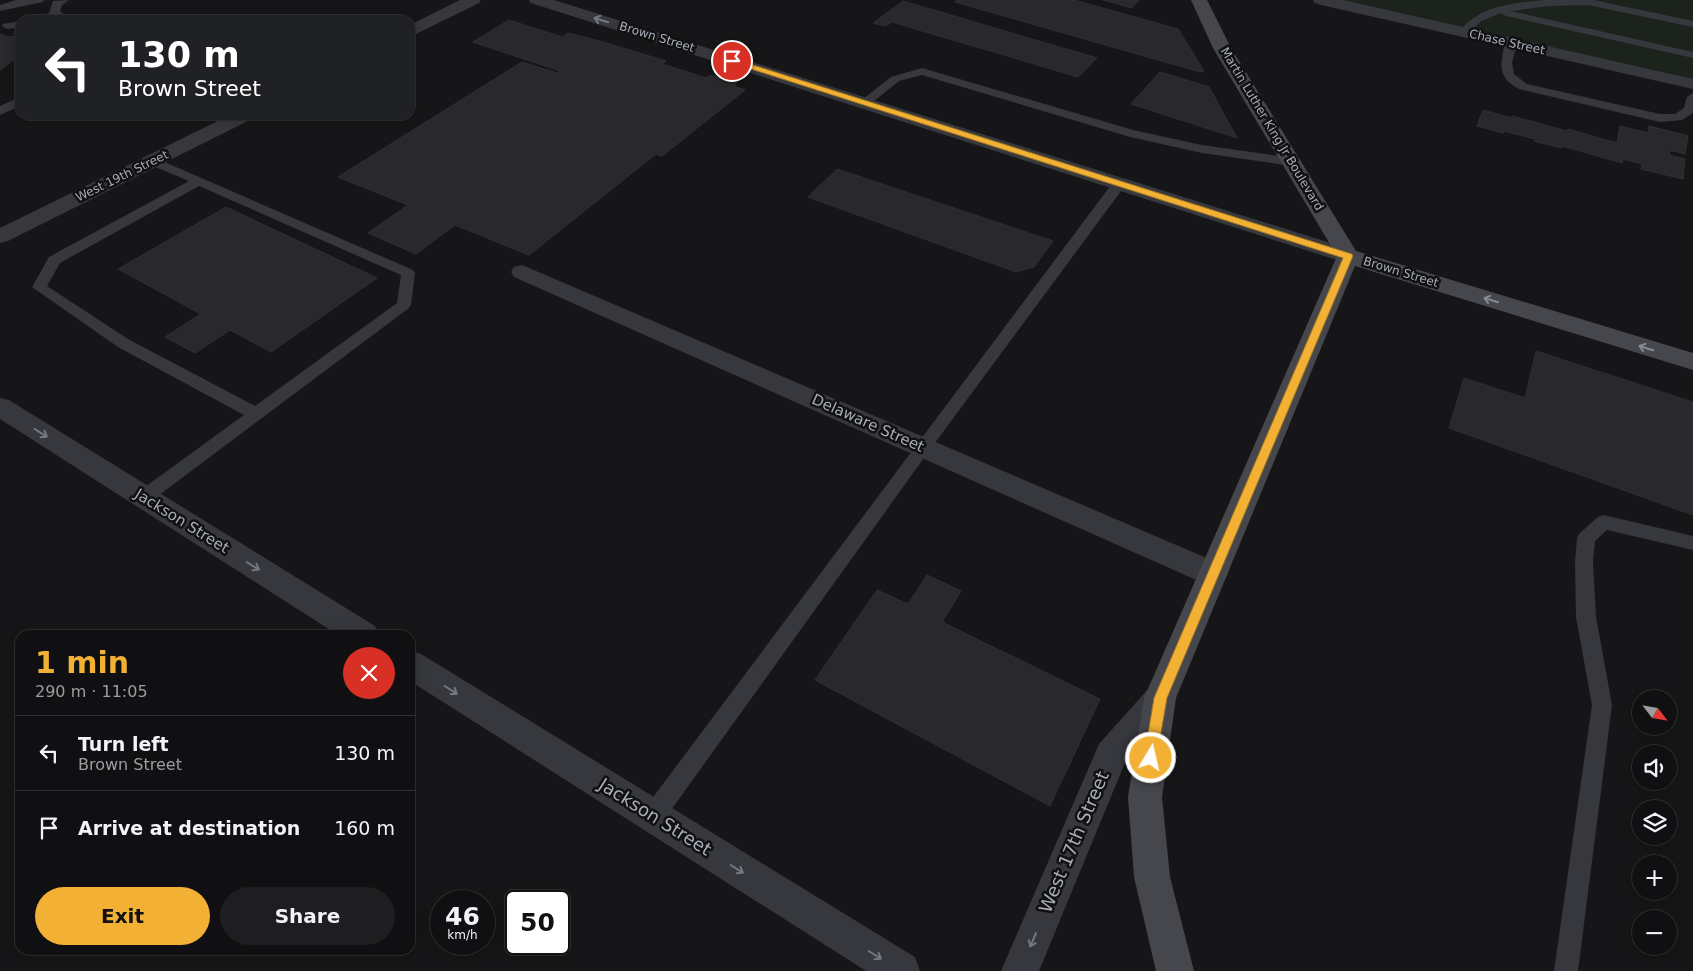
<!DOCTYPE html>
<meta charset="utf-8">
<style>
body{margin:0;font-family:"DejaVu Sans",sans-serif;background:#1e1e20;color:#f1f3f6;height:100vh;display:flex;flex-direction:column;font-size:19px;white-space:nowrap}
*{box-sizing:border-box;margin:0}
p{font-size:16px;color:#9c9d9f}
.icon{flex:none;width:28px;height:28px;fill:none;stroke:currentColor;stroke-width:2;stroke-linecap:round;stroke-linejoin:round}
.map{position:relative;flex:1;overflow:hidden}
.details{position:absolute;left:15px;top:630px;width:400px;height:325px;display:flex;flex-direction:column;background:#101012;border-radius:15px;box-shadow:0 2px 12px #0003,0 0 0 1px #303032}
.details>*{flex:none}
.hud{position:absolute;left:15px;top:15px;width:400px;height:105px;border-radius:15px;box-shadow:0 2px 12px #0003,0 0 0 1px #303032;background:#202124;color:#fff;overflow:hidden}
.needle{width:32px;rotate:121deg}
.buttons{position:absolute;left:1632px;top:690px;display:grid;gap:10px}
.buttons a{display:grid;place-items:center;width:45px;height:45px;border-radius:50%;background:#101012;box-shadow:0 2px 12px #0003,0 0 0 1px #303032;font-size:25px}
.speed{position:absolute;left:430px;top:890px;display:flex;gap:10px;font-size:25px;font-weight:700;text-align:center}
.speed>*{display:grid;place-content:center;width:65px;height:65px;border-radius:50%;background:#101012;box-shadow:0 2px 12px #0003,0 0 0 1px #303032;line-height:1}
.speed small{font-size:12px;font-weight:400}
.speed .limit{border:2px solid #111;border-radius:8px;background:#fff;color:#111}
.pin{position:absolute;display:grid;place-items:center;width:42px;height:42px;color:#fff;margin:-21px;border:2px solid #fff;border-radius:50%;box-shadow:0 1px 5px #0007}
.me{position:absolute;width:55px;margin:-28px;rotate:9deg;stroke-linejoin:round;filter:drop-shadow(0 0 4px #0008)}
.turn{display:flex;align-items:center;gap:18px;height:105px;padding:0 20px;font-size:22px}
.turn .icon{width:65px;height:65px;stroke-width:2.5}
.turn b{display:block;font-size:35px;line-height:42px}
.round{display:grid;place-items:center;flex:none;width:52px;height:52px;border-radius:26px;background:#1e1e20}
.summary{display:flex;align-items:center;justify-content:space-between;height:85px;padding:0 20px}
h1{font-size:30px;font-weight:600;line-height:38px;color:#f2b134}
.button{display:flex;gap:10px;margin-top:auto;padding:10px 20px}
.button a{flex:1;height:58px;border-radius:30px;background:#f2b134;color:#111;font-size:20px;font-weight:600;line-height:58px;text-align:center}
.button a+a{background:#1e1e20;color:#f1f3f6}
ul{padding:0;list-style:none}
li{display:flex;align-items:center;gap:15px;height:75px;padding:0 20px;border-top:1px solid #303032}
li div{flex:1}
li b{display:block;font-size:19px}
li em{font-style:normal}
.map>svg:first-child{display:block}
.green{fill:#1c231d}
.building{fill:#29292c;stroke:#303034}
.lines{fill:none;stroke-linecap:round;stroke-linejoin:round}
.service{fill:#37383d;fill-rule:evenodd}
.minor{fill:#37383d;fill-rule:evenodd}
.tertiary{fill:#37383d;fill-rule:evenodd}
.secondary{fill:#45474d;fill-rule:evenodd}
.oneway{stroke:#757881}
.oneway2{stroke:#858993}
.route{fill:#f2b134;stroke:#9d7322}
.labels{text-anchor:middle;stroke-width:5;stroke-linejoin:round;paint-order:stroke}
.far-street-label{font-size:12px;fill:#a8adb8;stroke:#111113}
.street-label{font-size:15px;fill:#a8adb8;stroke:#111113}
.near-street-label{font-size:18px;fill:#a8adb8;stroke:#111113}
</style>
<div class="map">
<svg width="1693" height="971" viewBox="0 0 1693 971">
<rect width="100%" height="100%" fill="#161618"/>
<polygon class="green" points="1342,0 1693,0 1693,81"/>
<g class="building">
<polygon points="957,0 1074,0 1178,29 1204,71 1200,72 955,2"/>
<polygon points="1103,0 1139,0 1132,8"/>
<polygon points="903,1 1097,58 1078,77 892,22 886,26 873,23"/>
<polygon points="509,20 562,37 568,33 603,42 666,61 662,64 706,78 710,75 737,83 733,86 745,90 662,156 656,154 529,255 455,225 416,254 368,233 408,205 338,177 522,62 557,73 560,71 473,42"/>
<polygon points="0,34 7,37 20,36 20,57 12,61 0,70"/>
<polygon points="1160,72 1209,87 1237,138 1131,104"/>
<polygon points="1483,110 1511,118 1512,116 1567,131 1568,129 1617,143 1620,126 1648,133 1649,126 1688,136 1685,154 1670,150 1669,155 1685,159 1683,179 1641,169 1642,164 1623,159 1622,163 1562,146 1561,148 1534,141 1535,139 1504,131 1503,133 1477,126"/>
<polygon points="837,169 1053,241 1034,267 1016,272 808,197"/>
<polygon points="226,207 377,278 271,352 230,330 195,353 165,337 201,314 118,269"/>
<polygon points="1536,351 1693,402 1693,515 1449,428 1464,378 1525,398"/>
<polygon points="927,575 961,591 942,622 1100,699 1050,806 815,680 877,590 908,604"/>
</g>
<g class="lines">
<g class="service">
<polygon points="44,0 43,2 0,11 0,5 16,0"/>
<polygon points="69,0 62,5 60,11 72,20 60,20 56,18 47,20 30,20 31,18 49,13 53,1"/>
<path d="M1545,0H1593L1693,21V27L1588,5L1548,6L1511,11L1693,52V58L1506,16L1501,13L1481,21L1468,34L1464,35L1459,32C1479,5 1514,3 1545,0Z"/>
<polygon points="20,21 20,27 7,29 2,26 3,24"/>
<path d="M1511,40L1517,43L1512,63L1514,74L1527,84L1660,114H1675L1684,108L1687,97L1693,93V113L1682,120L1660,122L1519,89C1497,77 1500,65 1505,43Z"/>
<polygon points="922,68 1133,130 1202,145 1292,158 1298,162 1292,166 1202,153 1130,137 922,75 899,81 868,106 860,106 858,103 891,77"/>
<polygon points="20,97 20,106 0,115 0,106"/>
<path d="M153,157L413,270L415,273L411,305L409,308L150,502L144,504L138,502L135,497L138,492L244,415L118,347L32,287L49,257L189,181L148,164L147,161ZM199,186L401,275L397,303L255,406L128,339L47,286L60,263Z"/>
<polygon points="1119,180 1124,181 1126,184 1124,187 929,451 661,824 653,827 645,824 642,816 645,808 1114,181"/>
<polygon points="1604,515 1693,536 1693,550 1607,530 1595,541 1593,562 1596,617 1612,705 1578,971 1554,971 1592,705 1576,617 1575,562 1577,538 1580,533 1598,517"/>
</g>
<g class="minor">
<polygon points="529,0 554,0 1356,251 1359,256 1356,261 1348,263 1340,261 531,3"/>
<polygon points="1313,0 1343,0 1693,79 1693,89 1321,5 1315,3"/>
<polygon points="522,265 1223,565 1228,574 1223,583 1213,586 1203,583 514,277 511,272 514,267"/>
<polygon points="0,398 9,400 375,626 379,635 338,635 0,419"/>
<polygon points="410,650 421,654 915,957 920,971 866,971 410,681"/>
<polygon points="1160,683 1171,688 1176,698 1171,708 1124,765 1039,971 1001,971 1099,744 1149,688"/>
</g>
<g class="tertiary">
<polygon points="460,0 481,0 479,3 410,37 410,25"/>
<polygon points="230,115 254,115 252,119 8,241 0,243 0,228"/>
</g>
<polygon class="secondary" points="1191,0 1207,0 1231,48 1356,251 1693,353 1693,370 1355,266 1176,698 1162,797 1170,877 1194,971 1156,971 1134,877 1128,797 1144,698 1337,256 1213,48"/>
</g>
<defs><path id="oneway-shaft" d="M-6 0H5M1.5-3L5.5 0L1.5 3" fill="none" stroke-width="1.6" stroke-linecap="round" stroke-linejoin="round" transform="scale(1.25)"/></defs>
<g class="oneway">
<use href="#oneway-shaft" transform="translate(601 20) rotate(-163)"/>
<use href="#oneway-shaft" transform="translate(41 433) rotate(32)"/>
<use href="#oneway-shaft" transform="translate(253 566) rotate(32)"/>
<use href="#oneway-shaft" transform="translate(451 690) rotate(32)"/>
<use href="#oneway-shaft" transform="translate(737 869) rotate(32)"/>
<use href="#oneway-shaft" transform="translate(1033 940) rotate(113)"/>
<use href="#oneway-shaft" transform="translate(875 955) rotate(32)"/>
</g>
<g class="oneway2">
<use href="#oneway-shaft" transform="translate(1491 300) rotate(-163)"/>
<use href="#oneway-shaft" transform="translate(1646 348) rotate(-163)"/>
</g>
<polygon class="route" points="729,59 734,59 1352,254 1353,256 1167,698 1156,762 1151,764 1146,762 1144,758 1154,698 1343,258 729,62"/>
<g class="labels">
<g class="far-street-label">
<text transform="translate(657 37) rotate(17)" y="4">Brown Street</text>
<text transform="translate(1507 42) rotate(13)" y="4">Chase Street</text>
<text transform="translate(1272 129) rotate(59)" y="4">Martin Luther King Jr Boulevard</text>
<text transform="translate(122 176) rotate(-26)" y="4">West 19th Street</text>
<text transform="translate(1401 272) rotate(17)" y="4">Brown Street</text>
</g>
<g class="street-label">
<text transform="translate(868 423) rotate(24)" y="5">Delaware Street</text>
<text transform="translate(182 521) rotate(32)" y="5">Jackson Street</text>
</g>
<g class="near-street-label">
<text transform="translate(655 817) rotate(32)" y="6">Jackson Street</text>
<text transform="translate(1074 842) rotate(-67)" y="6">West 17th Street</text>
</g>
</g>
</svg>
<div class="buttons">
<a><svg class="needle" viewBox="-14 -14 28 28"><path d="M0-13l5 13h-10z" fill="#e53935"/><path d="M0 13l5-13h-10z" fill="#9c9d9f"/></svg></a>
<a><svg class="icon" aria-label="sound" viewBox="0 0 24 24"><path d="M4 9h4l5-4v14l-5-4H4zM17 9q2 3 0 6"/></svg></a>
<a><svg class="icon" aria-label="layers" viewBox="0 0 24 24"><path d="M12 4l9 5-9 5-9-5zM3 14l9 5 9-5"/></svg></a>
<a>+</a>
<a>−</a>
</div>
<div class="speed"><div>46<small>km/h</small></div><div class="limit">50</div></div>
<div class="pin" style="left:732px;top:61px;background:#d93025"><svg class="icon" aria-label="arrive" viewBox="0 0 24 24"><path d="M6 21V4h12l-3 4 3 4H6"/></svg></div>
<svg class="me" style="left:1151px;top:758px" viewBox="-20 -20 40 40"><circle r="17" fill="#f2b134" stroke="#fff" stroke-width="3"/><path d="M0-11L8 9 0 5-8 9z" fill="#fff"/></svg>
<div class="hud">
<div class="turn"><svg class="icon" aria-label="left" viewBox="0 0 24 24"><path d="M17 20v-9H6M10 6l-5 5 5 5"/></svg><div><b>130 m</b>Brown Street</div></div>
</div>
<section class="details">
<div class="summary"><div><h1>1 min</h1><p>290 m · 11:05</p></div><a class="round" style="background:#d93025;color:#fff"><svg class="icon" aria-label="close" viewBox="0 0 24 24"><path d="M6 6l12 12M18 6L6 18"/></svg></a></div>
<ul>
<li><svg class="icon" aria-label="left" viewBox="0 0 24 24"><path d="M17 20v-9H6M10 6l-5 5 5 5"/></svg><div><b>Turn left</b><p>Brown Street</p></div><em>130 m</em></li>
<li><svg class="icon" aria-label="arrive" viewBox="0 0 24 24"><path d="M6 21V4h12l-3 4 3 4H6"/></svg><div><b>Arrive at destination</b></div><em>160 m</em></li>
</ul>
<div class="button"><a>Exit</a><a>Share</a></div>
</section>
</div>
